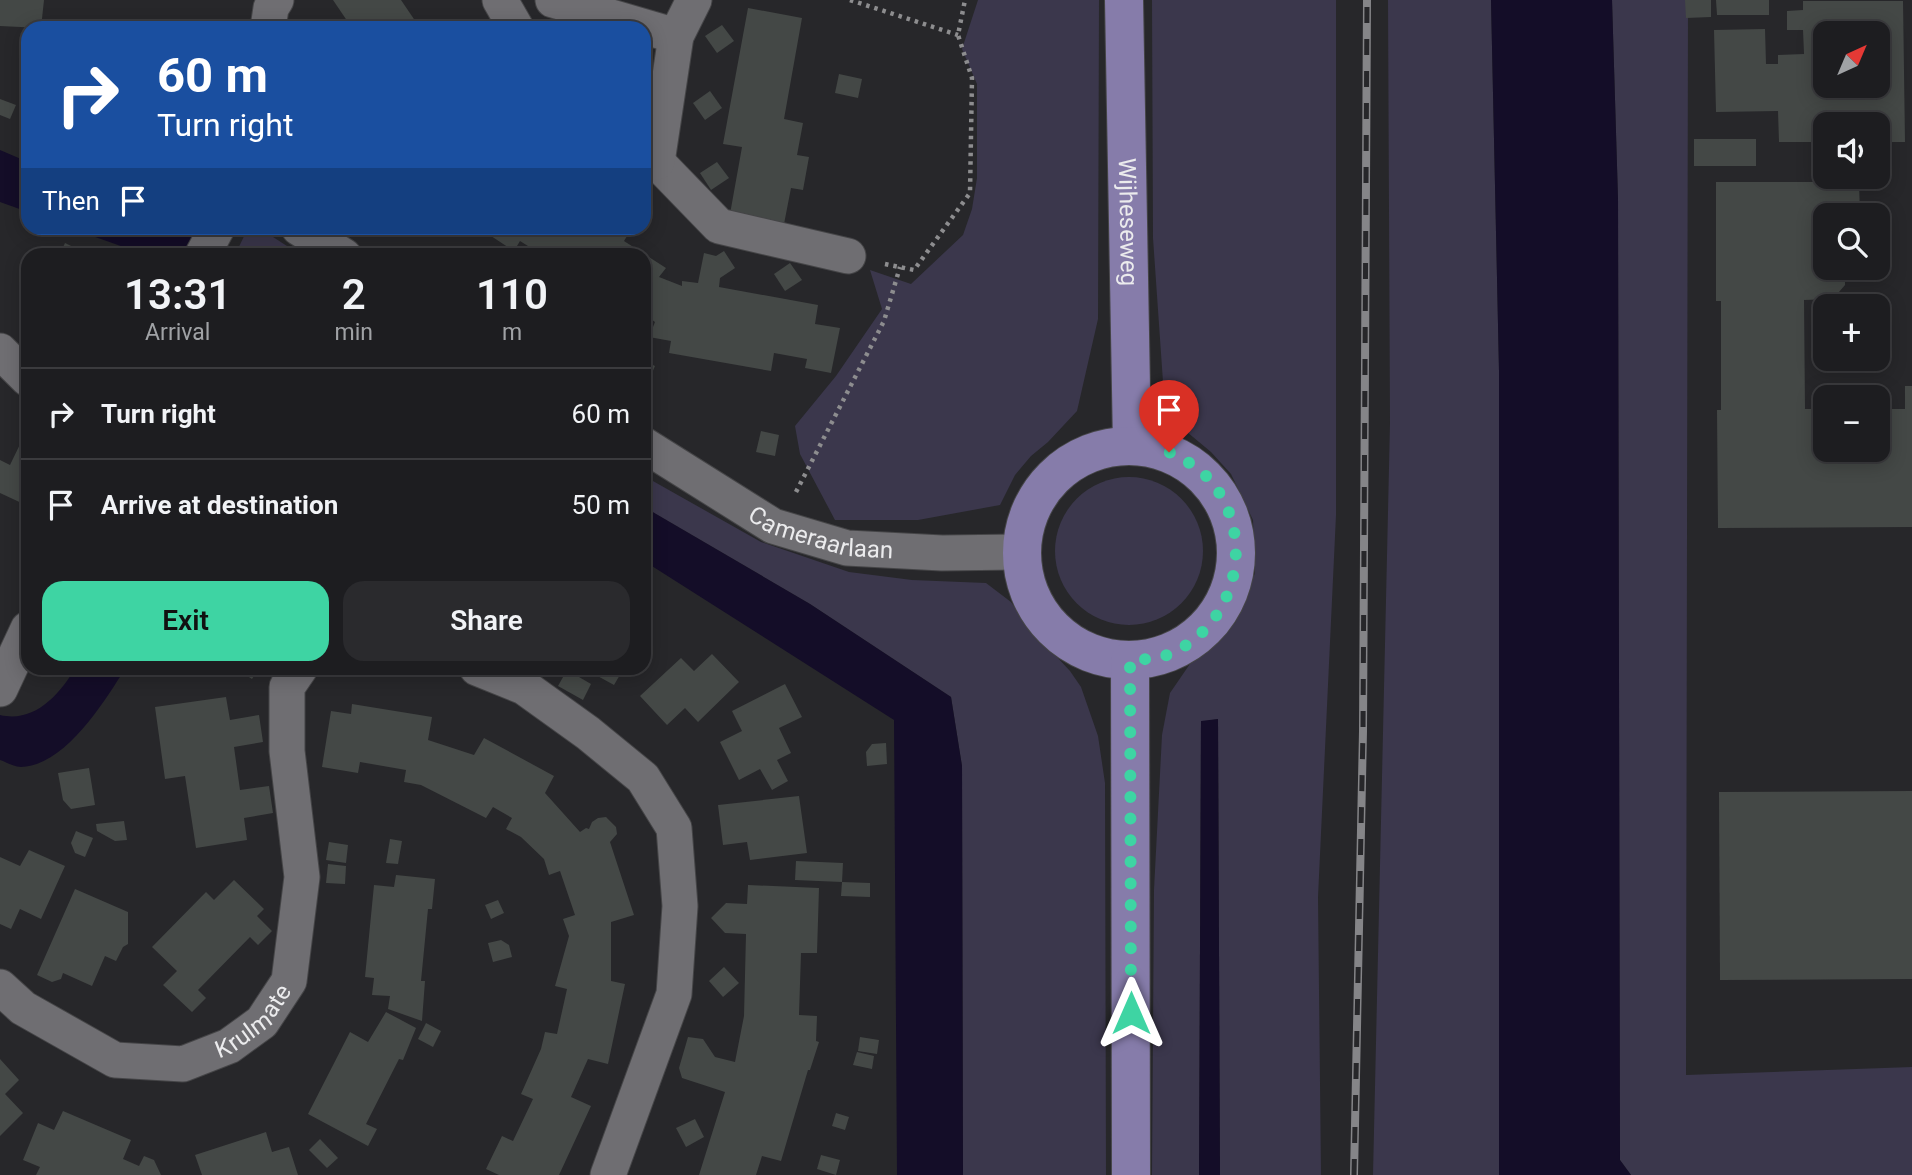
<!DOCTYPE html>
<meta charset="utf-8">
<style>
body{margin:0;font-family:Roboto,sans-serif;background:#2a2a2d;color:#f1f3f6;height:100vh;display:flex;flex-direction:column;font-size:26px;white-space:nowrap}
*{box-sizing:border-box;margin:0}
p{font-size:23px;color:#a0a2a5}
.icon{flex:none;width:38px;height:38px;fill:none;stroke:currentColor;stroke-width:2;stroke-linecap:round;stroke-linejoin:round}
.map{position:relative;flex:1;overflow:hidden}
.side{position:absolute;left:21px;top:248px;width:630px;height:427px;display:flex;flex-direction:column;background:#1d1d20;border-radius:21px;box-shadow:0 4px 18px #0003,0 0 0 2px #3b3b3e}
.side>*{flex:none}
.top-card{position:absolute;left:21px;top:21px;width:630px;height:214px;border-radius:21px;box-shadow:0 4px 18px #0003,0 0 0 2px #3b3b3e;background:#1a4fa0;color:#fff;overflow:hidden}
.needle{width:46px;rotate:44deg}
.controls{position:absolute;left:1813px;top:21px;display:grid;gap:14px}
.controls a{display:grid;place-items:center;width:77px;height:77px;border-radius:14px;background:#1d1d20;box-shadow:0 4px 18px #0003,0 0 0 2px #3b3b3e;font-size:35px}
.pin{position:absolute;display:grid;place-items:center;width:60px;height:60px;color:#fff;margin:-72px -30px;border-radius:50% 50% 50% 0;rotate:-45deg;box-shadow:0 0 7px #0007}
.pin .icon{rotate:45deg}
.me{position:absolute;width:77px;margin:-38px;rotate:0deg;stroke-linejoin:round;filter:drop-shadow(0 0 5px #0008)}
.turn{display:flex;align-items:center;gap:24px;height:147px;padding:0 21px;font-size:32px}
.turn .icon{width:91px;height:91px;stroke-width:2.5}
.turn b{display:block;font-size:49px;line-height:60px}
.then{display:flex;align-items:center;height:66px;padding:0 21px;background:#0003;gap:14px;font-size:26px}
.eta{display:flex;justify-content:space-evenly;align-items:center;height:119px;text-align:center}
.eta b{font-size:42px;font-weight:600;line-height:49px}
.button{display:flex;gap:14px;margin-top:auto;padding:14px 21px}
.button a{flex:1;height:80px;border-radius:21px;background:#3ed4a3;color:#111;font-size:28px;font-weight:600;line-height:80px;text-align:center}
.button a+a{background:#2a2a2d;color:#f1f3f6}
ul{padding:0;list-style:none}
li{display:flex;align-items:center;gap:21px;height:91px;padding:0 21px;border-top:2px solid #3b3b3e}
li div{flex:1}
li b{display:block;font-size:26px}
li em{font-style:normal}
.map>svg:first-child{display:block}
.green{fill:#3b374c}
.water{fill:#140d28}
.building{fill:#444846;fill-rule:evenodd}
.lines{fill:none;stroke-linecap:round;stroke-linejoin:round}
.minor-casing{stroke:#454547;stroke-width:37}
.primary-casing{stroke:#454547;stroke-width:40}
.path{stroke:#8d8d8f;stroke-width:4.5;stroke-dasharray:3.5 5;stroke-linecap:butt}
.minor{stroke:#6f6e72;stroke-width:35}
.primary{stroke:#867caa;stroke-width:38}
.rail-casing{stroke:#858588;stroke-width:8}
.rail{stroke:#27272a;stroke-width:5;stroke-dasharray:16;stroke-linecap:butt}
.route{stroke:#3ed4a3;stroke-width:12;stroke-dasharray:0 21.6}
.labels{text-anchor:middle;stroke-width:7;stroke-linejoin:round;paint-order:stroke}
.street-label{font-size:24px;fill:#ebebed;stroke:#27272a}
</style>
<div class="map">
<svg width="1912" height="1175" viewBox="0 0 1912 1175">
<rect width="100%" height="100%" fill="#27272a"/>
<g class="green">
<polygon points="978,0 1099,0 1098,319 1077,411 1048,442 1031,456 1015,475 1000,505 918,520 835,520 800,454 795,426 836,376 882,309 870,270 911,284 963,235 972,209 977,178 977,84 962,49"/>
<polygon points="1152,0 1336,0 1336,515 1318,897 1321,1175 1220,1175 1218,719 1201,722 1199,1175 1152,1175 1154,890 1162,735 1170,693 1194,658 1235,623 1255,573 1253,520 1231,474 1211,452 1181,427 1164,396 1153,238"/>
<polygon points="1388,0 1491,0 1499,370 1499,1175 1373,1175 1390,423"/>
<polygon points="1612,0 1688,0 1686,1075 1912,1067 1912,1175 1631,1175 1620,1160 1618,199"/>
<polygon points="248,228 259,228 301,255 235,255"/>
<polygon points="644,476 761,542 849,572 912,580 986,583 1011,602 1029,627 1070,671 1081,687 1098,736 1105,783 1106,1175 963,1175 962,766 951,697 810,604 644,507"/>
<circle cx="1129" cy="551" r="74"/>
</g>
<g class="water">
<polygon points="1491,0 1612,0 1618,199 1620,1160 1631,1175 1499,1175 1499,370"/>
<polygon points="0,150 28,162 28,212 0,202"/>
<polygon points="70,228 189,228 234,255 146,255"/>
<polygon points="644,507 810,604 951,697 962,766 963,1175 897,1175 894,720 644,561"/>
<path d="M75,669H125C104,702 65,766 21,767C14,767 6,762 0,760V715C34,723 58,696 75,669Z"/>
<polygon points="1218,719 1220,1175 1199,1175 1201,721"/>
</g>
<g class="building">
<polygon points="0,0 44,0 41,28 0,26"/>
<polygon points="333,0 401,0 420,28 352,28"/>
<polygon points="1685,0 1711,0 1711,17 1686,18"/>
<polygon points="1716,0 1769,0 1769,15 1717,15"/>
<path d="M1803,1H1903L1905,142H1878V124H1825V142H1779L1778,111L1716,112L1714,30L1765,29L1766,64H1778V55L1804,54L1803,30H1787V11L1803,10ZM1825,33H1878V86H1825Z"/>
<polygon points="748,8 802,18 784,119 803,123 797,155 809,157 803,190 791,188 784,224 730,214 742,147 723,144"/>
<polygon points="722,25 734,41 717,53 705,36"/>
<polygon points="839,74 862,79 858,98 835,93"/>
<polygon points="710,91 722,108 705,120 693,103"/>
<polygon points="0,99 16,105 10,119 0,115"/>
<rect x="1694" y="139" width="62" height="27"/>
<polygon points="717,162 729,178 711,190 700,173"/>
<polygon points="1716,182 1859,182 1860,215 1825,215 1825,268 1854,269 1845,271 1845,285 1833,299 1804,300 1805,409 1825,409 1825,450 1878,450 1878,409 1905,409 1905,386 1912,386 1912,527 1718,528 1717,410 1721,410 1721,301 1716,301"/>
<polygon points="489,228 632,228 624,241 666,268 659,277 682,286 682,281 698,283 704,253 716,256 724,251 735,268 720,278 719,287 818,305 815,324 840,328 831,373 805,368 807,359 774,353 771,371 669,353 671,341 649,337 655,322 644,314 644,256 544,256 520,241 514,251 485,232"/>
<polygon points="65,243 92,256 59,256"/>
<polygon points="790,263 802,280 785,291 774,274"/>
<polygon points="644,361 655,366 648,382 644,380"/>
<polygon points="761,431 779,435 775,456 756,452"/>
<polygon points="24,436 28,438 28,506 0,493 0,460 10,465"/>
<polygon points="712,654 739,682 698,722 685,708 667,725 640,696 681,658 694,671"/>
<polygon points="235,668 259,668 252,679"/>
<polygon points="583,668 624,668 614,685"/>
<polygon points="567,670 591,684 583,700 558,686"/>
<polygon points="785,684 802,717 779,728 791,753 777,760 788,781 772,790 760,769 739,780 720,742 742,731 732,711"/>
<polygon points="226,697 230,720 259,715 263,742 234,747 240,790 269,786 273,813 244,818 247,840 196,848 185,776 165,779 155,707"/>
<polygon points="352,704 432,717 428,740 474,755 484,738 554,776 545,793 580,832 586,828 589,829 592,822 598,818 606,817 616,827 617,834 610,842 634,915 611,922 611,981 625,984 608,1064 588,1059 571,1097 591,1106 559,1175 499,1175 486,1169 502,1136 513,1141 533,1099 521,1094 541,1049 545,1032 557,1034 567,989 555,986 569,936 563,919 575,915 560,871 549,875 544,859 521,837 506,829 512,818 493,807 486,818 421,785 404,782 406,770 360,762 358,773 322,767 331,711 351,714"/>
<polygon points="886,743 887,764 867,766 866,752 872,744"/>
<polygon points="89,768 95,805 71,809 63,800 58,773"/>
<polygon points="1912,791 1912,979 1720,980 1719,792"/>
<polygon points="799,796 807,853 750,860 747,842 723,845 718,805"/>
<polygon points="124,821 127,840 115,841 97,831 96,824"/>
<polygon points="76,831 93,838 85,857 75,853 71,843"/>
<polygon points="390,839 402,841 398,864 386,863"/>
<polygon points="329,842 348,845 346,863 326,860"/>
<polygon points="29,850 65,866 41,919 20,909 11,929 0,924 0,857 20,866"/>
<polygon points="796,861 843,863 842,882 795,880"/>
<polygon points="328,864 346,866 345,884 326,883"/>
<polygon points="396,875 435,879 432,909 428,909 421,981 425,981 422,1021 388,1009 390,996 372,995 374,978 365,977 374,885 394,887"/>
<polygon points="234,880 264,909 257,916 272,931 258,945 250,937 198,990 206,998 192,1012 163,985 177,971 152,947 206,892 214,900"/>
<polygon points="842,882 870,883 870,897 841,896"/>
<polygon points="748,885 819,888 817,953 801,953 799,1015 817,1016 816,1041 819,1042 810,1070 808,1070 781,1161 762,1156 756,1175 699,1175 725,1092 682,1078 679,1068 688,1037 703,1039 715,1057 735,1062 744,1016 746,934 725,933 711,918 726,903 747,904"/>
<polygon points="75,889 128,912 128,944 123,947 116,961 105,956 92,986 63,973 61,979 52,982 37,975"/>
<polygon points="498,900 504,913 491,919 485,905"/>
<polygon points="501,940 509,945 512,957 493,962 488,943"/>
<polygon points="724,967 739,983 723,997 709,981"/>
<polygon points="386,1012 416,1028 403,1060 399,1059 366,1124 377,1129 368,1146 308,1114 350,1032 368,1042"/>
<polygon points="426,1023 441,1031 433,1047 418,1039"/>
<polygon points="860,1037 879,1040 877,1054 858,1051"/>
<polygon points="857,1052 874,1056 872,1069 853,1065"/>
<polygon points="0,1059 19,1080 5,1094 23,1113 0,1136"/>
<polygon points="63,1111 131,1140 123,1159 139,1166 144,1156 154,1160 161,1175 36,1175 40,1167 23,1160 38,1123 54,1130"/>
<polygon points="836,1113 849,1117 845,1130 832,1126"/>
<polygon points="695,1119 704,1137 686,1147 676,1128"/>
<polygon points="266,1132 272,1152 289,1147 298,1175 202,1175 195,1155"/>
<polygon points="320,1139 338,1158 327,1168 309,1150"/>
<polygon points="821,1155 840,1160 836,1175 817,1169"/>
</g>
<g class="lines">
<g class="minor-casing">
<g id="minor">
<polyline points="500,0 516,28"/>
<polyline points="553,0 676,36"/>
<polyline points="268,28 271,8 276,0"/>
<polyline points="644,152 657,162 719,226 848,256"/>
<polyline points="657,162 676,36 694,0"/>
<polyline points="299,228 344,256"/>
<polyline points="202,256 217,228"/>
<polyline points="0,351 28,379"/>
<path id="s1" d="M644,445L773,526L847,548L942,553L1021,552"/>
<polyline points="477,668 524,687 588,733 643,778 674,828 680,906 674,994 608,1175"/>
<polyline points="0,689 28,629"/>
<path id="s2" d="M0,987L23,1008L115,1060L183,1064L229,1046L262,1022L289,981L302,877L287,751V687L300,668"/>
</g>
</g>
<g class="primary-casing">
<g id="primary">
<path id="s3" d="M1124,0L1132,444"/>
<circle cx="1129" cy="553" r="107"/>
<polyline points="1130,661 1131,1175"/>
</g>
</g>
<g class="path">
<polyline points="850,0 958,35"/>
<polyline points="885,264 914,270 970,193 972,78 958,35 965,0"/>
<polyline points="796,492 884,321 900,267"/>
</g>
<use href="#minor" class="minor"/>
<use href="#primary" class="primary"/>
<g class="rail-casing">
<polyline id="rail" points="1354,1175 1363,731 1367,0"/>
</g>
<use href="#rail" class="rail"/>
</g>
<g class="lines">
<path class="route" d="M1131,1013L1130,661C1141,659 1156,659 1167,655C1241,626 1260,525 1201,471C1192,463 1179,458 1169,452"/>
</g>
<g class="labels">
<g class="street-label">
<text dy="8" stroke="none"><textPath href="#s3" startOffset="222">Wijheseweg</textPath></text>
<text dy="8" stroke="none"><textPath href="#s1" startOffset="201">Cameraarlaan</textPath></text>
<text dy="8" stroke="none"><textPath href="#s2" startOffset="289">Krulmate</textPath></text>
</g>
</g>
</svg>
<div class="controls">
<a><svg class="needle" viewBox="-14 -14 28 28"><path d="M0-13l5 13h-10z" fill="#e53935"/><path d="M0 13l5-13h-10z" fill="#a0a2a5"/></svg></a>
<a><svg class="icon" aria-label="sound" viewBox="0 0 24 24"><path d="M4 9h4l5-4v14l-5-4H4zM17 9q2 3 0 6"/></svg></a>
<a><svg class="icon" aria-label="search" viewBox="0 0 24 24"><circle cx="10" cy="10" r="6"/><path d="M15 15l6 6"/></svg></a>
<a>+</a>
<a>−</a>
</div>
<div class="pin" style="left:1169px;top:452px;background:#d93025"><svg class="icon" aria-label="arrive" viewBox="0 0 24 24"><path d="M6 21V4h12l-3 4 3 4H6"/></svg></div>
<svg class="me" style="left:1131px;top:1013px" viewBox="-20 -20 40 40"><path d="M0-17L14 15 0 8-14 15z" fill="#3ed4a3" stroke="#fff" stroke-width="4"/></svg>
<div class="top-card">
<div class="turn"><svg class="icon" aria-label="right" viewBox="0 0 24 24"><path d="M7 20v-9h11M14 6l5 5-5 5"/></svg><div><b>60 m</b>Turn right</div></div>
<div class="then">Then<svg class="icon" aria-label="arrive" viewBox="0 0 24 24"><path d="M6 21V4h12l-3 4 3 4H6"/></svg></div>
</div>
<section class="side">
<div class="eta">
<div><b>13:31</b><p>Arrival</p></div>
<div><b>2</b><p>min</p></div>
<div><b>110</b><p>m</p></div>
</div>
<ul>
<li><svg class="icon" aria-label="right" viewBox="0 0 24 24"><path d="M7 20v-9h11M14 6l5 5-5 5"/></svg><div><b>Turn right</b></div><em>60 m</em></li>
<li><svg class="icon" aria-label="arrive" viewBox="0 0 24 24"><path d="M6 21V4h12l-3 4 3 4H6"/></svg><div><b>Arrive at destination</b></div><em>50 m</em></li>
</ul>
<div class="button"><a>Exit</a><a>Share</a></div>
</section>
</div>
